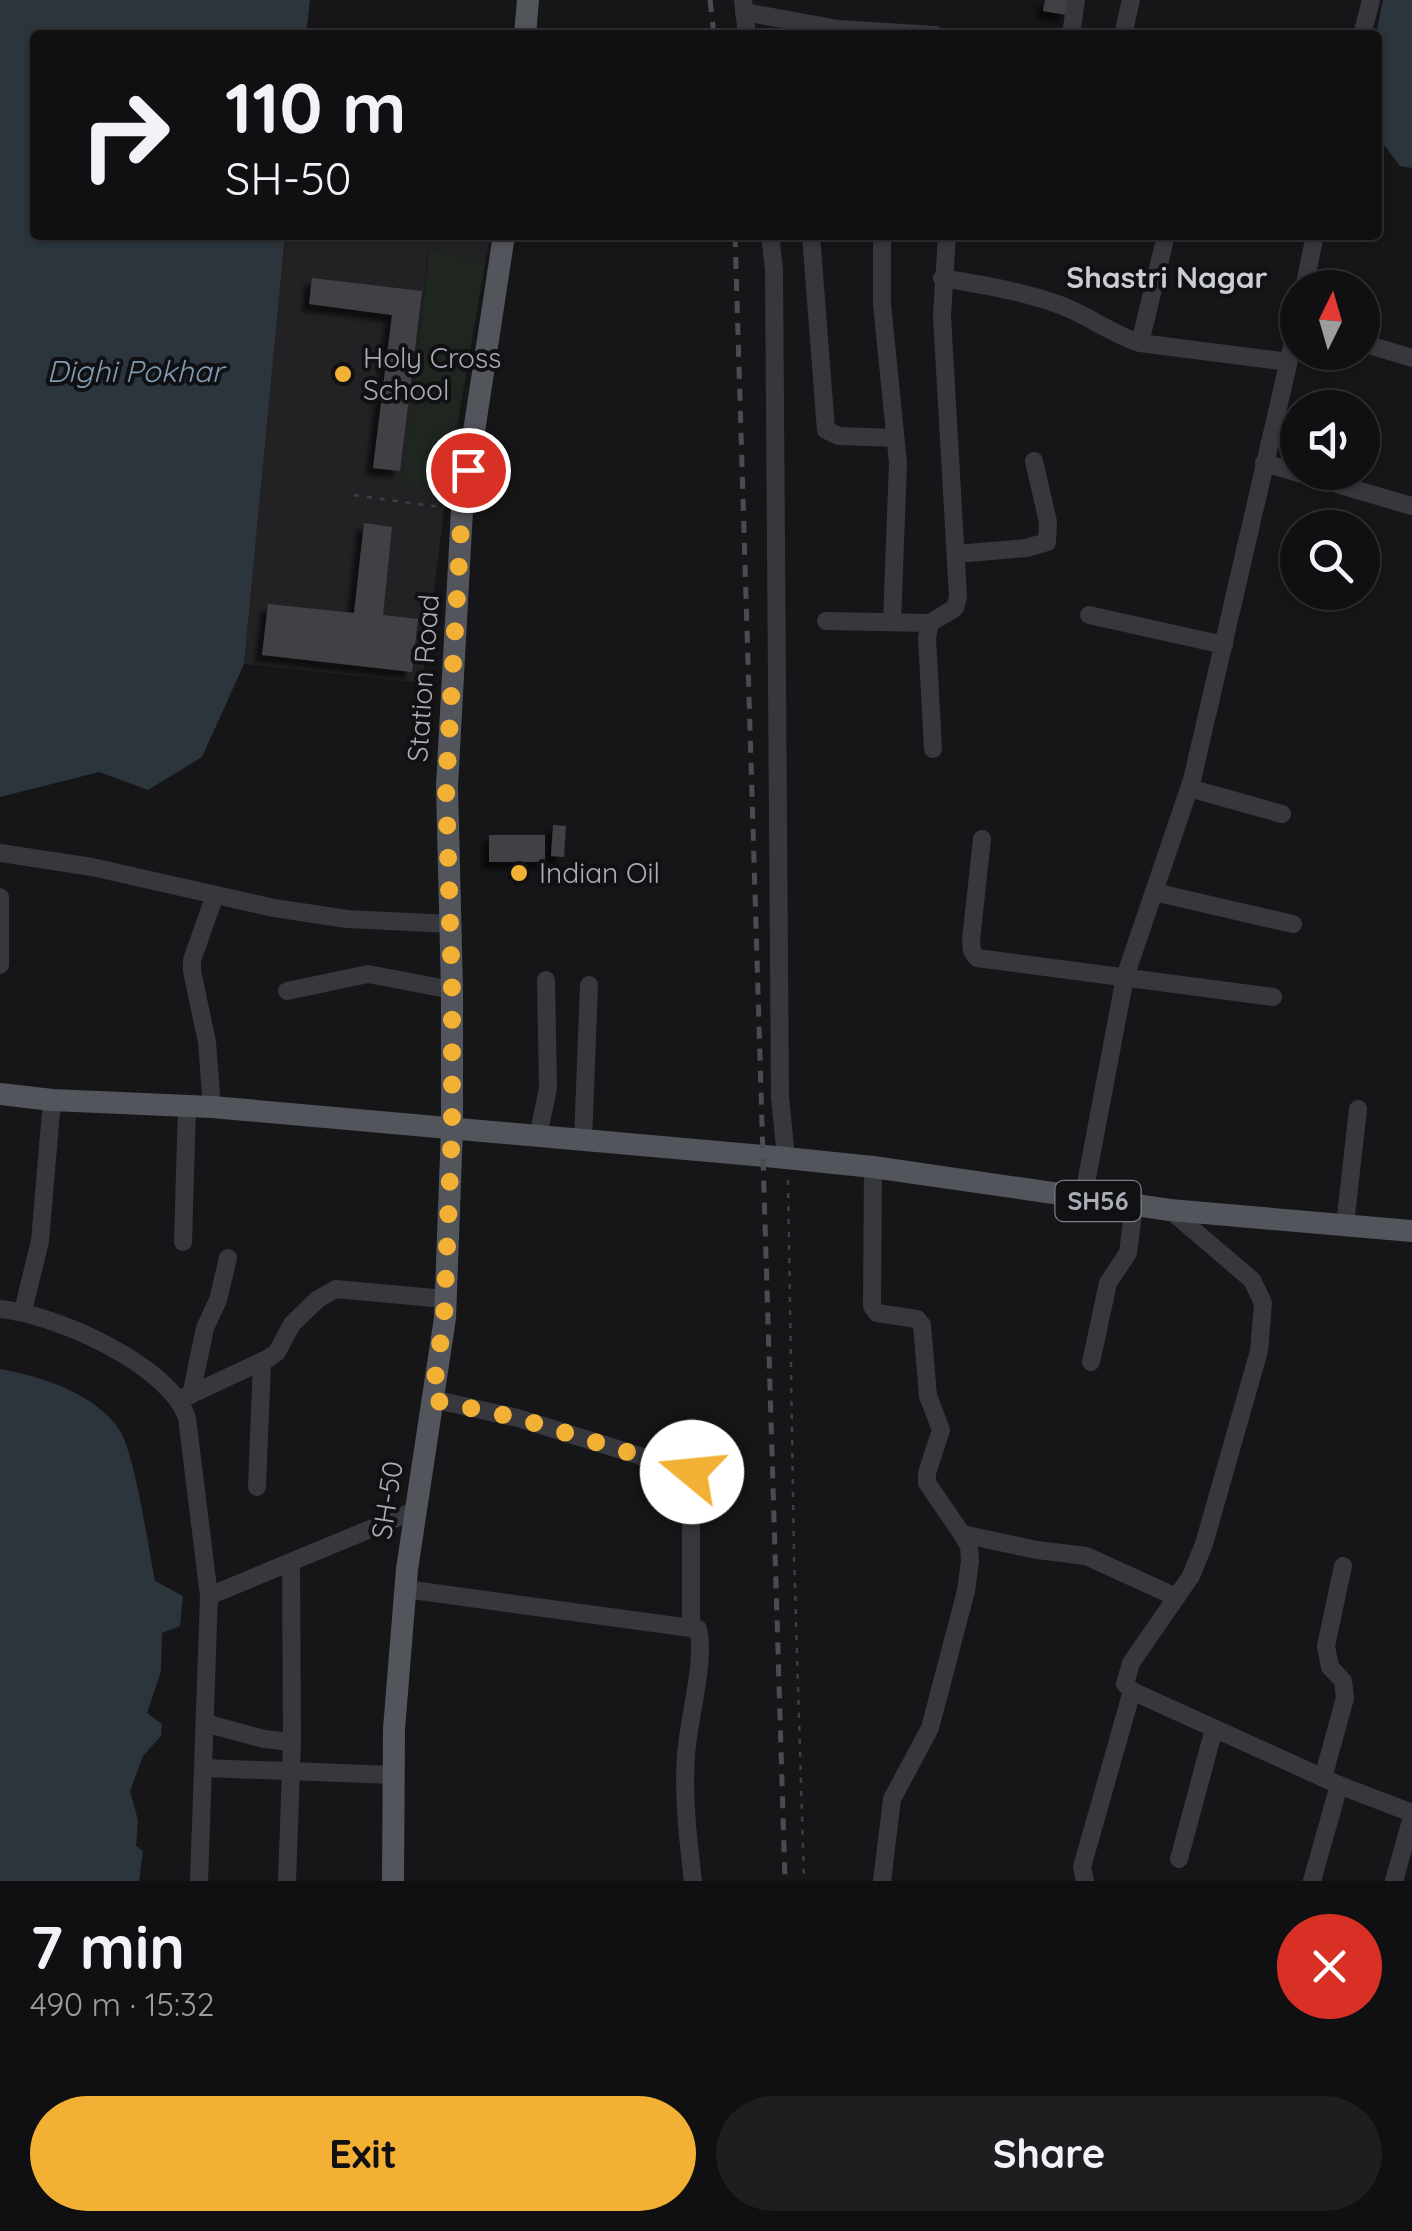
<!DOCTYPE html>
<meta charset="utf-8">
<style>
body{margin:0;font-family:Quicksand,sans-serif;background:#1e1e20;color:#f1f3f6;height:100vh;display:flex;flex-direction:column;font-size:38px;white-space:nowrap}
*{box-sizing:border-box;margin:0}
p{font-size:32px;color:#9c9d9f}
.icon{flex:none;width:55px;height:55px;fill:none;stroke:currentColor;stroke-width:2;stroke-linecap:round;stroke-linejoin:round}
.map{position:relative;height:1881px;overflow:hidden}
.sheet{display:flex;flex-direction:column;background:#101012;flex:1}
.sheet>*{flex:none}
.banner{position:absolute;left:30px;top:30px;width:1352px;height:210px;border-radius:10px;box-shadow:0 2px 8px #0004,0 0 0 2px #303032;background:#101012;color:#f1f3f6;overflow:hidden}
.needle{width:65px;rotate:5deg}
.tools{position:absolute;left:1280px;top:270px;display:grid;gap:20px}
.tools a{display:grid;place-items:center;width:100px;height:100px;border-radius:50%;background:#101012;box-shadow:0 2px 8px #0004,0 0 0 2px #303032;font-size:50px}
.pin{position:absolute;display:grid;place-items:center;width:85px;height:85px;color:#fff;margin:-42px;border:5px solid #fff;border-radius:50%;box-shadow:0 2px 10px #0007}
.me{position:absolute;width:110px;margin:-55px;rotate:287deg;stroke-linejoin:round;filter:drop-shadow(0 0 8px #0008)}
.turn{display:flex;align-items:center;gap:35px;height:210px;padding:0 30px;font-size:45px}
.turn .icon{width:130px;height:130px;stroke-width:2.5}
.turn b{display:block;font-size:70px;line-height:85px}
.round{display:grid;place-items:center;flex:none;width:105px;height:105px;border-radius:52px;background:#1e1e20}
.head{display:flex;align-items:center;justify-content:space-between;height:170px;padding:0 30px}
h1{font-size:60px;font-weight:700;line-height:75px}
.primary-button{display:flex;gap:20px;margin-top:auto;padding:20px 30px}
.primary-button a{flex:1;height:115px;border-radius:60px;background:#f2b134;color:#111;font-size:40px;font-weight:700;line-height:115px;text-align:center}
.primary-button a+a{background:#1e1e20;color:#f1f3f6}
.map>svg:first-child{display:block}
.built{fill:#222225}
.green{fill:#1e261f}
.water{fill:#2c353c}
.building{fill:#404145;filter:url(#shadow)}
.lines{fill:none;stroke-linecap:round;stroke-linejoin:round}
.path{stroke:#3d3f44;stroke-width:2.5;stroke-dasharray:5 8;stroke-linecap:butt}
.minor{stroke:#37383d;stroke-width:18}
.major{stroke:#53555c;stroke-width:22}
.rail{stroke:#4a4c52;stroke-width:5;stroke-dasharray:12 10;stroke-linecap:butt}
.route{stroke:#f2b134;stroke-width:18;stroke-dasharray:0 32.4}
.poi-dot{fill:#f2b134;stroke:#111113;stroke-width:4}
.labels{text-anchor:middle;stroke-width:8;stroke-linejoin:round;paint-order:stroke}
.shield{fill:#111113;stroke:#7b7e86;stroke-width:2.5}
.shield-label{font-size:25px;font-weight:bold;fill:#a8adb8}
.poi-label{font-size:28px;fill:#a8adb8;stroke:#111113;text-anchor:start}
.street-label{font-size:28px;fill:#a8adb8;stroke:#111113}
.neighbourhood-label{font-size:30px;font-weight:bold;fill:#c9ccd4;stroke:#111113}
.water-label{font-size:30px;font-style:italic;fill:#7f9bb3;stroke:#111113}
</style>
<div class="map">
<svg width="1412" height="1881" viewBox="0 0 1412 1881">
<defs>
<filter id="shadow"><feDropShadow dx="-7" dy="7" stdDeviation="2.5" flood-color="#0009"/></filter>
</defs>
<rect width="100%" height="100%" fill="#161618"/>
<polygon class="built" points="285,235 491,235 485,263 428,251 404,486 447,487 422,683 244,664"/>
<polygon class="green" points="429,250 485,263 447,487 403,486"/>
<g class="water">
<polygon points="0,0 310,0 306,35 35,35 35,235 285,235 244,664 202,757 148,790 99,772 0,797"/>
<polygon points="1383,0 1412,0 1412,168 1400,166 1378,137 1376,35"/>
<path d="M0,1369C41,1376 97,1394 120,1431C136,1459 148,1546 155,1581L183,1596L180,1626L162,1633L161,1671L147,1713L162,1724L161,1736L143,1756L130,1791L138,1820L136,1846L143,1851L139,1881H0Z"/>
</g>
<g class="building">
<polygon points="1045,0 1069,0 1066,15 1043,11"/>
<polygon points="312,278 422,291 400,471 373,468 392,315 309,304"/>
<polygon points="364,523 392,527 383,615 418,619 412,672 262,655 268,604 354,613"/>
<polygon points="553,825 566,826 564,857 551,856"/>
<rect x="489" y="835" width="56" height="27"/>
</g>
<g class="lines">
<g class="path">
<polyline points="354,495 440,507"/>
<polyline points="788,1180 794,1555 804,1881"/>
</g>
<g class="minor">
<polyline points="743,0 747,35"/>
<polyline points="744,12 838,29 935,35"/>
<polyline points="1071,35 1076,0"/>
<polyline points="1123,35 1131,0"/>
<polyline points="1362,35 1371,0"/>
<polyline points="770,235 774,269 780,1097 786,1158"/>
<polyline points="811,235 826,430 839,436 895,438"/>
<polyline points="882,235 882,304 898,463 892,622"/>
<path d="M942,278C982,285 1022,291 1060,305C1088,315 1111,334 1140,343L1288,362"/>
<polyline points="1304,288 1315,235"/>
<polyline points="1140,343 1166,235"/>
<polyline points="1362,343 1412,358"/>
<polyline points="1264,463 1412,506"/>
<polyline points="956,554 1026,548 1047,542 1048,522 1034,461"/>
<polyline points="1089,615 1224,645"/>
<polyline points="826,621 930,623"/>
<polyline points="933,749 927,637 930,623 955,608 958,597 942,316 947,235"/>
<polyline points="1189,788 1282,814"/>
<polyline points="982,839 971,940 972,951 977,958 1273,997"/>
<polyline points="0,853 92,867 274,908 347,919 451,924"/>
<polyline points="1154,892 1293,924"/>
<polyline points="0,897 0,965"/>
<polyline points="287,991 368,974 452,990"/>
<polyline points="212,1107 207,1042 192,971 192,960 215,895"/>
<polyline points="538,1136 548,1088 546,980"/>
<polyline points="583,1141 589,985"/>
<polyline points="873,1167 872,1306 877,1313 917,1319 922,1325 928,1396 941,1430 927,1473 927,1483 962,1534 969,1546 970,1561 966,1591 930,1728 892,1799 882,1881"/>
<polyline points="1083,1199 1125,977 1192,780 1298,321"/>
<polyline points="1170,1210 1252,1280 1263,1303 1259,1351 1204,1544 1191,1576 1131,1663 1125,1684 1132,1691 1339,1785 1412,1813"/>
<polyline points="1345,1225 1358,1109"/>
<polyline points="183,1242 187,1106"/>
<path d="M0,1309C54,1314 169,1364 187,1418L209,1596L199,1881"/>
<polyline points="23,1311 40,1241 52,1100"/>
<polyline points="1091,1362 1108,1283 1128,1253 1134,1206"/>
<polyline points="191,1395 205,1328 218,1300 228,1258"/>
<polyline points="181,1399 269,1358 277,1352 292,1324 318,1299 336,1289 445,1299"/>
<polyline points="432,1399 518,1418 692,1472"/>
<polyline points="257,1487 262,1362"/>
<polyline points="962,1534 1037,1550 1086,1556 1176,1597"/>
<path d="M405,1589L698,1629C706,1660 688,1721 686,1755C683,1797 688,1839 693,1881"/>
<polyline points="209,1596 416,1510"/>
<polyline points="691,1626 691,1427"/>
<polyline points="205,1723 264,1739 292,1742"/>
<polyline points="204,1768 394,1775"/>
<polyline points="1323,1778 1345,1698 1343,1681 1330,1667 1326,1646 1343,1566"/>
<polyline points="1179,1859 1214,1729"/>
<polyline points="287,1881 292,1742 291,1562"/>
<polyline points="1085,1881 1082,1867 1132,1691"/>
<polyline points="1312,1881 1339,1785"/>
<polyline points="1394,1881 1412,1817"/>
</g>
<g class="major">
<polyline points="525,35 528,0"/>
<polyline points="0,1094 52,1100 212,1107 776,1157 873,1167 1170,1210 1412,1231"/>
<polyline points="393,1881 394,1729 407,1569 445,1318 452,1128 452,990 447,786 462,510 504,235"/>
</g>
<g class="rail">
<polyline points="710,0 714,35"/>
<polyline points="735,235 785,1881"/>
</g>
</g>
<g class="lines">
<polyline class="route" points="468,470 462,510 446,786 452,990 452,1128 444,1318 432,1400 518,1418 692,1472"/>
</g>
<g class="poi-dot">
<circle cx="343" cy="374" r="10"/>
<circle cx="519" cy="873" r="10"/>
</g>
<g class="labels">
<rect class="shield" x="1055.5" y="1181" width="85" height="40" rx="8"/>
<g class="shield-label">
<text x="1098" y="1210">SH56</text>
</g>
<g class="poi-label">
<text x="363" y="368">Holy Cross<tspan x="363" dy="32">School</tspan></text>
<text x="539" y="883">Indian Oil</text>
</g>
<g class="street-label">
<text transform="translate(423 678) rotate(-86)" y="10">Station Road</text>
<text transform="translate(387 1500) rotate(-81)" y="10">SH-50</text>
</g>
<g class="neighbourhood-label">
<text x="1167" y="288">Shastri Nagar</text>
</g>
<g class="water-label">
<text x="135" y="382">Dighi Pokhar</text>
</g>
</g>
</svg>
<div class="tools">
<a><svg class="needle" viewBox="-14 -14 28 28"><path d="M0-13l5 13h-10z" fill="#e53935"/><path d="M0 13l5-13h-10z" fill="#9c9d9f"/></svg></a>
<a><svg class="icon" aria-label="sound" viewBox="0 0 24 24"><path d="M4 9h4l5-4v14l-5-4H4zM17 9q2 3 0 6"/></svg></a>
<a><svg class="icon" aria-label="search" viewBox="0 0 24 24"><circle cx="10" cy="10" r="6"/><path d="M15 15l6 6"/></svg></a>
</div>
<div class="pin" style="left:468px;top:470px;background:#d93025"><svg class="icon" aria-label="arrive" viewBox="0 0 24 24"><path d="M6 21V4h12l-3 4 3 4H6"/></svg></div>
<svg class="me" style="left:692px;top:1472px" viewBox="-20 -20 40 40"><circle r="19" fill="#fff"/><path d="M0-13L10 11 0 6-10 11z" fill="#f2b134"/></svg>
<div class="banner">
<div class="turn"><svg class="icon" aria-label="right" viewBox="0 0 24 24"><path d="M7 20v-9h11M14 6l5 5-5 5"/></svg><div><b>110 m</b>SH-50</div></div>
</div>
</div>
<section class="sheet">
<div class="head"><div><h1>7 min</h1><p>490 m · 15:32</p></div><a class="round" style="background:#d93025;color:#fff"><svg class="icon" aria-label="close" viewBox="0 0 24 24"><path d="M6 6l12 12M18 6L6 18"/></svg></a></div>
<div class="primary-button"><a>Exit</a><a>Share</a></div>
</section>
